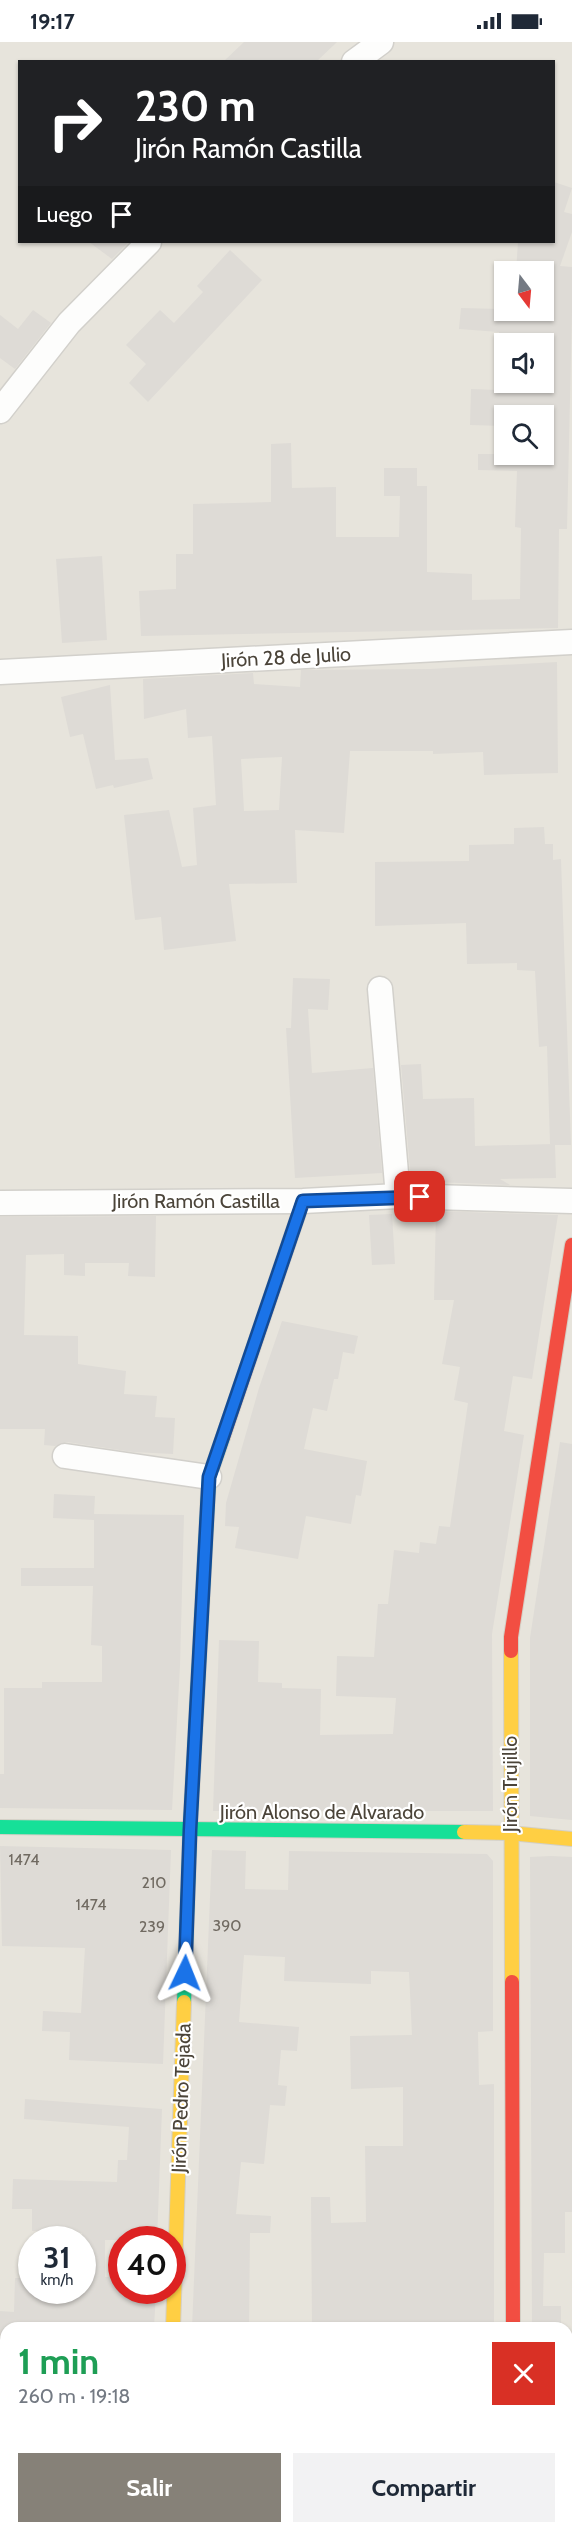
<!DOCTYPE html>
<html lang="es">
<meta charset="utf-8">
<style>
body{margin:0;font-family:Cabin,sans-serif;background:#f2f2f3;color:#1f2937;height:100vh;display:flex;flex-direction:column;font-size:22px;white-space:nowrap}
*{box-sizing:border-box;margin:0}
p{font-size:20px;color:#747a83}
.icon{flex:none;width:33px;height:33px;fill:none;stroke:currentColor;stroke-width:2;stroke-linecap:round;stroke-linejoin:round}
.map{position:relative;flex:1;overflow:hidden}
.side{position:absolute;left:0px;top:2280px;width:573px;height:212px;display:flex;flex-direction:column;background:#fff;border-radius:18px 18px 0 0;box-shadow:0 2px 4px #0004}
.side>*{flex:none}
.guide{position:absolute;left:18px;top:18px;width:537px;height:183px;border-radius:0px;box-shadow:0 2px 4px #0004;background:#202124;color:#fff;overflow:hidden}
.needle{width:39px;rotate:164deg}
.fabs{position:absolute;left:494px;top:219px;display:grid;gap:12px}
.fabs a{display:grid;place-items:center;width:60px;height:60px;border-radius:0px;background:#fff;box-shadow:0 2px 4px #0004;font-size:30px}
.speed{position:absolute;left:18px;top:2184px;display:flex;gap:12px;font-size:30px;font-weight:700;text-align:center}
.speed>*{display:grid;place-content:center;width:78px;height:78px;border-radius:50%;background:#fff;box-shadow:0 2px 4px #0004;line-height:1}
.speed small{font-size:15px;font-weight:400}
.speed .limit{border:9px solid #d22;background:#fff;color:#111}
.pin{position:absolute;display:grid;place-items:center;width:51px;height:51px;color:#fff;margin:-26px;border-radius:12px;box-shadow:0 3px 9px #0006}
.me{position:absolute;width:66px;margin:-33px;rotate:2deg;stroke-linejoin:round;filter:drop-shadow(0 0 4px #0008)}
.turn{display:flex;align-items:center;gap:21px;height:126px;padding:0 18px;font-size:27px}
.turn .icon{width:78px;height:78px;stroke-width:2.5}
.turn b{display:block;font-size:42px;line-height:51px}
.then{display:flex;align-items:center;height:57px;padding:0 18px;background:#0003;gap:12px;font-size:22px}
.round{display:grid;place-items:center;flex:none;width:63px;height:63px;border-radius:0px;background:#f2f2f3}
.head{display:flex;align-items:center;justify-content:space-between;height:102px;padding:0 18px}
h1{font-size:36px;font-weight:700;line-height:45px;color:#1e9e55}
.button{display:flex;gap:12px;margin-top:auto;padding:12px 18px}
.button a{flex:1;height:69px;border-radius:0px;background:#868178;color:#fff;font-size:24px;font-weight:700;line-height:69px;text-align:center}
.button a+a{background:#f2f2f3;color:#1f2937}
.status{display:flex;justify-content:space-between;align-items:center;height:42px;padding:0 30px;background:#fff;direction:ltr}
.status svg{height:16px;fill:currentColor}
.map>svg:first-child{display:block}
.residential{fill:#e7e4dc;fill-rule:evenodd}
.green{fill:#e1eecf}
.building{fill:#dedbd6;fill-rule:evenodd}
.lines{fill:none;stroke-linecap:round;stroke-linejoin:round}
.street-casing{stroke:#d2d0cb;stroke-width:27}
.fast-casing{stroke:#d3cfc5;stroke-width:16}
.slow-casing{stroke:#d3cfc5;stroke-width:16}
.jam-casing{stroke:#d3cfc5;stroke-width:16}
.street{stroke:#fdfdfc;stroke-width:24}
.fast{stroke:#16e098;stroke-width:14}
.slow{stroke:#ffcf43;stroke-width:14}
.jam{stroke:#f24e42;stroke-width:14}
.route-casing{stroke:#114b97;stroke-width:15}
.route{stroke:#1a73e8;stroke-width:10}
.labels{text-anchor:middle;stroke-width:4.5;stroke-linejoin:round;paint-order:stroke}
.number-label{font-size:16px;fill:#706a61}
.street-label{font-size:20px;fill:#4b4439;stroke:#fff}
</style>
<div class="status"><b>19:17</b><svg viewBox="0 0 49 12"><path d="M0 12V9h3v3zM5 12V6h3v6zM10 12V3h3v9zM15 12V0h3v12zM26 1h20v11H26zM47 4h2v5h-2z"/></svg></div>
<div class="map">
<svg width="572" height="2491" viewBox="0 0 572 2491">
<rect width="100%" height="100%" fill="#f4f2ee"/>
<path class="residential" d="M0,0H572V2491H0ZM20,20H554V200H20ZM504,230H543V268H504ZM504,302H543V340H504ZM504,374H543V412H504ZM32,2198H82V2248H32ZM122,2198H172V2248H122ZM6,2286H567V2486H6Z"/>
<polygon class="green" points="567,2350 572,2350 572,2491 529,2491 529,2486 567,2486"/>
<g class="building">
<polygon points="244,0 337,0 316,20 223,20"/>
<polygon points="554,140 572,146 564,170 572,172 572,190 560,224 572,225 572,270 567,487 559,487 558,586 141,594 139,549 176,547 176,512 193,512 193,462 271,460 271,402 291,401 292,446 336,445 336,495 399,495 400,454 384,454 384,426 417,426 417,444 427,444 427,530 472,532 472,558 520,557 521,486 515,485 517,429 478,428 478,412 543,412 543,374 504,374 504,384 470,383 471,347 497,348 498,340 543,340 543,302 499,302 499,290 459,287 461,266 543,268 543,230 516,230 518,200 554,200"/>
<polygon points="89,200 129,200 112,217"/>
<polygon points="230,208 262,238 148,360 129,341 146,322 126,303 160,268 174,281 203,250 197,244"/>
<polygon points="33,268 51,281 15,327 0,316 0,273 18,287"/>
<polygon points="102,514 107,598 62,601 56,517"/>
<path d="M557,620L558,731L484,733L483,710L433,712V709H350L344,791L295,788L297,841L229,842L236,899L164,908L161,875L135,878L124,773L169,768L182,825L197,823L193,766L216,763L212,694L188,696L186,667L144,677L143,637L253,631L254,642L300,645L301,628L430,627ZM282,715L279,768L244,769L241,717Z"/>
<polygon points="110,643 115,718 148,716 153,737 114,746 113,743 96,747 83,692 70,695 61,655"/>
<polygon points="544,785 545,802 553,802 553,818 561,817 571,1103 555,1103 556,1136 500,1137 510,1143 411,1139 401,1023 421,1022 423,1057 474,1056 475,1104 553,1102 550,1102 547,1004 539,1005 535,929 517,928 517,921 467,922 466,881 375,884 375,820 469,819 469,803 514,802 514,786"/>
<polygon points="293,936 330,937 328,968 308,967 312,1031 373,1026 382,1131 295,1136 286,986 291,986"/>
<polygon points="436,1169 558,1173 532,1337 513,1334 504,1389 524,1393 492,1592 493,1769 213,1769 219,1598 259,1599 258,1640 282,1641 282,1646 321,1647 320,1693 393,1692 396,1656 336,1654 337,1614 374,1615 378,1562 388,1562 394,1508 419,1511 420,1500 436,1502 439,1484 450,1485 468,1361 454,1358 460,1325 442,1322 454,1258 434,1258"/>
<polygon points="392,1172 395,1222 372,1223 369,1173"/>
<polygon points="156,1174 155,1235 128,1234 129,1221 85,1221 85,1234 64,1233 64,1212 26,1213 24,1293 78,1294 78,1322 126,1329 124,1352 157,1354 155,1375 175,1376 173,1412 133,1410 67,1400 55,1404 44,1403 45,1387 0,1387 0,1175"/>
<polygon points="282,1279 358,1294 354,1312 343,1310 338,1337 334,1337 327,1369 313,1366 304,1407 367,1419 361,1454 356,1453 351,1482 306,1474 298,1517 235,1506 239,1485 225,1484 226,1461 259,1346"/>
<polygon points="560,1400 572,1402 572,1778 530,1774 530,1596"/>
<polygon points="54,1452 95,1454 94,1472 184,1473 180,1624 172,1768 0,1766 0,1732 4,1732 4,1646 42,1646 42,1640 102,1640 102,1604 91,1603 93,1544 21,1544 21,1526 94,1526 94,1478 53,1476"/>
<polygon points="0,1804 171,1808 163,2022 69,2018 70,1990 42,1989 43,1969 81,1971 85,1906 2,1904"/>
<polygon points="212,1808 246,1809 245,1847 288,1848 289,1809 487,1812 493,1819 493,1989 478,1990 479,2043 494,2042 494,2286 312,2286 311,2155 330,2155 331,2181 366,2180 365,2104 403,2104 403,2045 351,2047 350,1994 412,1993 409,1930 371,1929 371,1942 284,1939 285,1915 244,1913 239,1980 299,1985 297,2009 281,2008 278,2043 287,2044 285,2064 270,2063 264,2122 241,2120 236,2172 271,2174 270,2191 250,2191 249,2286 192,2286"/>
<polygon points="551,1814 572,1815 572,2170 565,2170 565,2211 544,2211 543,2264 561,2264 561,2286 532,2286 530,1815"/>
<polygon points="25,2057 162,2067 157,2198 105,2198 105,2235 122,2235 122,2248 156,2248 154,2286 6,2286 6,2303 0,2303 0,2269 14,2270 15,2236 32,2236 32,2248 82,2248 82,2191 32,2189 32,2167 12,2167 13,2137 117,2140 118,2118 127,2118 129,2085 24,2077"/>
</g>
<g class="lines">
<g class="street-casing">
<g id="street">
<polyline points="354,20 381,0"/>
<polyline points="0,369 69,281 149,200"/>
<polyline points="0,630 572,600"/>
<polyline points="380,947 398,1154"/>
<polyline points="0,1161 303,1159 398,1154 572,1159"/>
<polyline points="65,1414 209,1435"/>
<polyline points="167,2491 167,2486"/>
<polyline points="510,2491 510,2486"/>
</g>
</g>
<g class="fast-casing">
<g id="fast">
<polyline points="0,1785 464,1790"/>
<polyline points="184,1960 190,1788 209,1435 223,1395"/>
<polyline points="567,2321 572,2321"/>
</g>
</g>
<g class="slow-casing">
<g id="slow">
<polyline points="511,1609 512,1940"/>
<polyline points="464,1790 510,1791 572,1797"/>
<polyline points="173,2286 184,1960"/>
<polyline points="0,2322 6,2322"/>
</g>
</g>
<g class="jam-casing">
<g id="jam">
<polyline points="223,1395 303,1159"/>
<polyline points="511,1609 511,1595 572,1203"/>
<polyline points="512,1940 513,2286"/>
</g>
</g>
<use href="#street" class="street"/>
<use href="#fast" class="fast"/>
<use href="#slow" class="slow"/>
<use href="#jam" class="jam"/>
</g>
<g class="lines">
<g class="route-casing">
<polyline id="route" points="185,1931 190,1788 209,1435 303,1159 420,1155"/>
</g>
<use href="#route" class="route"/>
</g>
<g class="labels">
<g class="number-label">
<text x="24" y="1823">1474</text>
<text x="154" y="1846">210</text>
<text x="91" y="1868">1474</text>
<text x="227" y="1889">390</text>
<text x="152" y="1890">239</text>
</g>
<g class="street-label">
<text transform="translate(286 615) rotate(-3)" y="7">Jirón 28 de Julio</text>
<text x="196" y="1166">Jirón Ramón Castilla</text>
<text transform="translate(510 1742) rotate(-90)" y="7">Jirón Trujillo</text>
<text x="322" y="1777">Jirón Alonso de Alvarado</text>
<text transform="translate(181 2056) rotate(-88)" y="7">Jirón Pedro Tejada</text>
</g>
</g>
</svg>
<div class="fabs">
<a><svg class="needle" viewBox="-14 -14 28 28"><path d="M0-13l5 13h-10z" fill="#e53935"/><path d="M0 13l5-13h-10z" fill="#747a83"/></svg></a>
<a><svg class="icon" aria-label="sound" viewBox="0 0 24 24"><path d="M4 9h4l5-4v14l-5-4H4zM17 9q2 3 0 6"/></svg></a>
<a><svg class="icon" aria-label="search" viewBox="0 0 24 24"><circle cx="10" cy="10" r="6"/><path d="M15 15l6 6"/></svg></a>
</div>
<div class="speed"><div>31<small>km/h</small></div><div class="limit">40</div></div>
<div class="pin" style="left:420px;top:1155px;background:#d93025"><svg class="icon" aria-label="arrive" viewBox="0 0 24 24"><path d="M6 21V4h12l-3 4 3 4H6"/></svg></div>
<svg class="me" style="left:185px;top:1931px" viewBox="-20 -20 40 40"><path d="M0-17L14 15 0 8-14 15z" fill="#1a73e8" stroke="#fff" stroke-width="4"/></svg>
<div class="guide">
<div class="turn"><svg class="icon" aria-label="right" viewBox="0 0 24 24"><path d="M7 20v-9h11M14 6l5 5-5 5"/></svg><div><b>230 m</b>Jirón Ramón Castilla</div></div>
<div class="then">Luego<svg class="icon" aria-label="arrive" viewBox="0 0 24 24"><path d="M6 21V4h12l-3 4 3 4H6"/></svg></div>
</div>
<section class="side">
<div class="head"><div><h1>1 min</h1><p>260 m · 19:18</p></div><a class="round" style="background:#d93025;color:#fff"><svg class="icon" aria-label="close" viewBox="0 0 24 24"><path d="M6 6l12 12M18 6L6 18"/></svg></a></div>
<div class="button"><a>Salir</a><a>Compartir</a></div>
</section>
</div>
